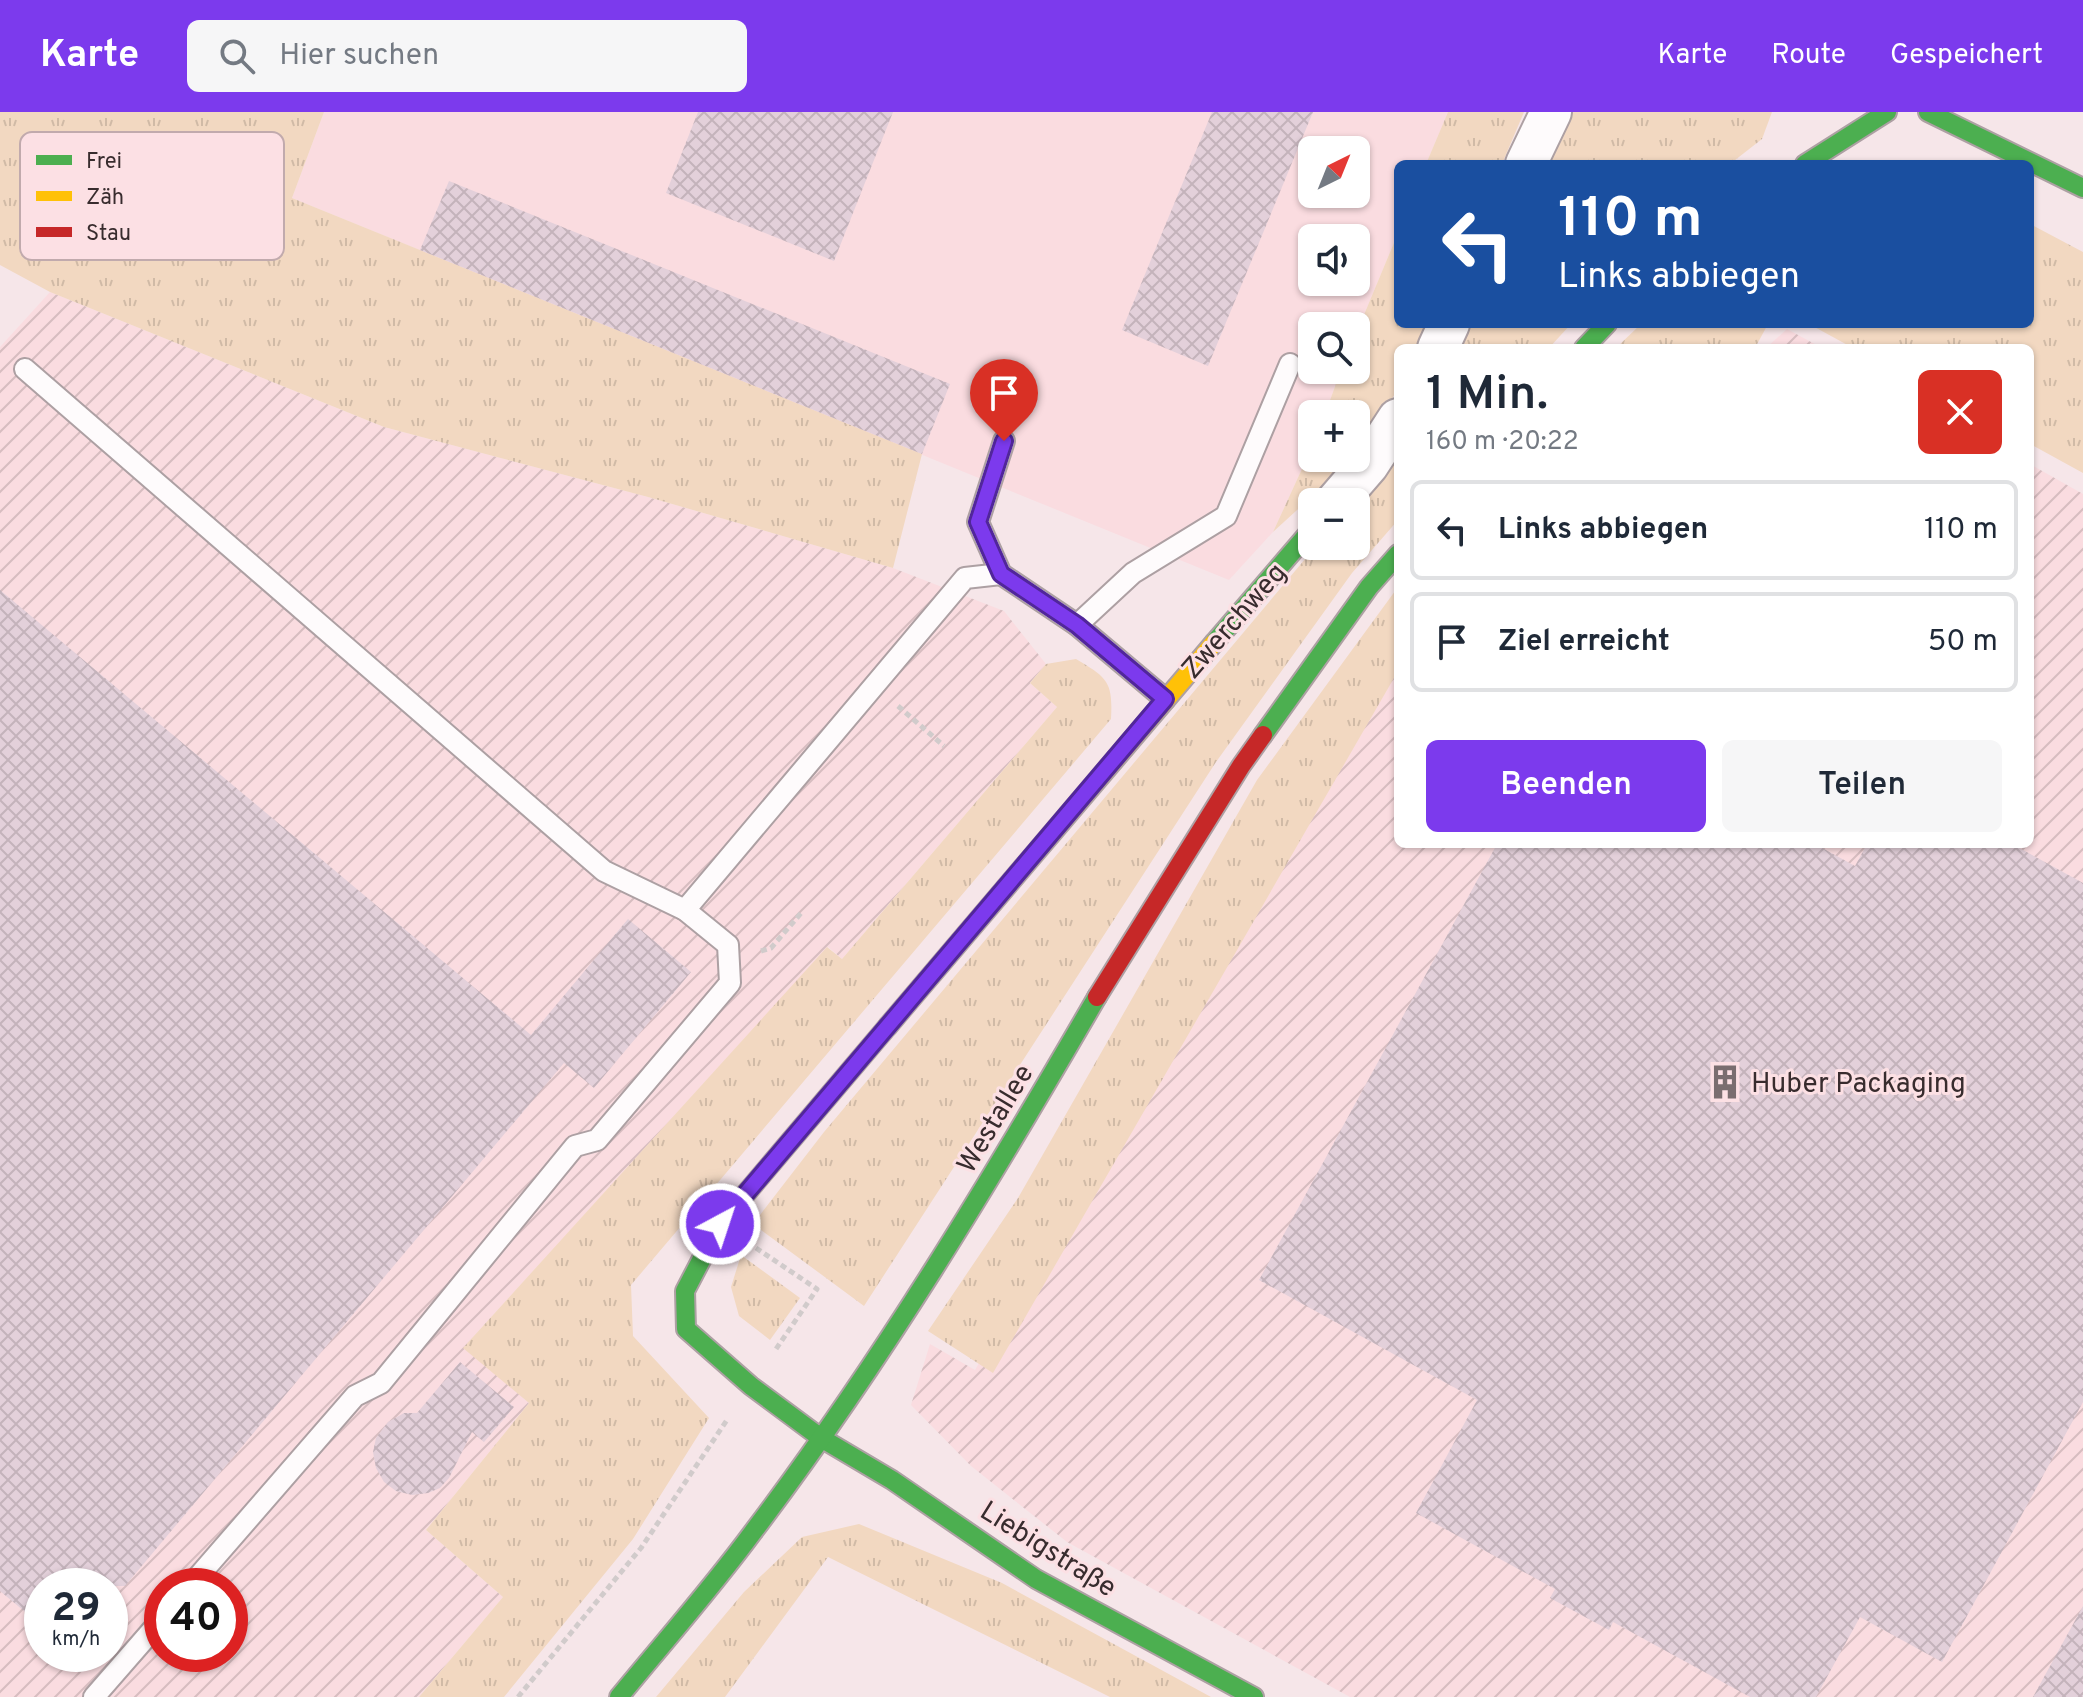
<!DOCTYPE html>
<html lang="de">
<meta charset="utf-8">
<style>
body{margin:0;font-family:Overpass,sans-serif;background:#f6f6f7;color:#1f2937;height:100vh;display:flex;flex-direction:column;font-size:30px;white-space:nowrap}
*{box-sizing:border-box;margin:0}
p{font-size:26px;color:#747a83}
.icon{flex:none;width:44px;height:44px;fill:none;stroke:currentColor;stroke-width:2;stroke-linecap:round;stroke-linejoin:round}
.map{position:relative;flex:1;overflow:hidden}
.details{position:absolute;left:1394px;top:232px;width:640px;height:504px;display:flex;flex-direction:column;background:#fff;border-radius:12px;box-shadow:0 2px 6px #0004}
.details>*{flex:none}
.top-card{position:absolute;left:1394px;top:48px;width:640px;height:168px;border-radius:12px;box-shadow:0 2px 6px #0004;background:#1a4fa0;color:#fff;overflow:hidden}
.needle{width:52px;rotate:43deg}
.tools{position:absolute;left:1298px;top:24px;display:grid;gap:16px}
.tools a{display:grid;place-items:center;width:72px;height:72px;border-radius:12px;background:#fff;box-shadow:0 2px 6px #0004;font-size:40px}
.speed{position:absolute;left:24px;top:1456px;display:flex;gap:16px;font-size:40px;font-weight:700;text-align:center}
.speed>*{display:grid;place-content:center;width:104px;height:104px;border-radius:50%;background:#fff;box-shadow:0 2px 6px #0004;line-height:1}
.speed small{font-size:20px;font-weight:400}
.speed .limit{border:12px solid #d22;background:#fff;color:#111}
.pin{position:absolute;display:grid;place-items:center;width:68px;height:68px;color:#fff;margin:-82px -34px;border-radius:50% 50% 50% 0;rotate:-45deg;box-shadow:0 0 8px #0007}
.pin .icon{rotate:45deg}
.me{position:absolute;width:88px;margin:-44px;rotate:40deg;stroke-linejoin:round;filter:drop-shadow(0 0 6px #0008)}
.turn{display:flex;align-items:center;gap:28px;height:168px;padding:0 32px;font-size:36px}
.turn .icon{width:104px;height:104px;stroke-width:2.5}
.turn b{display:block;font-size:56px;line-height:68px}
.round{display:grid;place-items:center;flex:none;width:84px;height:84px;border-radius:12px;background:#f6f6f7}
.summary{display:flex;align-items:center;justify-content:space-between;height:136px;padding:0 32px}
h1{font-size:48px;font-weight:600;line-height:60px}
.button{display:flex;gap:16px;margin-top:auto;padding:16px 32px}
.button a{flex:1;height:92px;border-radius:12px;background:#7c3aed;color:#fff;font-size:32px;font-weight:600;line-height:92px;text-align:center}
.button a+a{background:#f6f6f7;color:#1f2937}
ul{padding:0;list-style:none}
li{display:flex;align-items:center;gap:24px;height:100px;margin:0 16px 12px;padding:0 16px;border:4px solid #e0e1e3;border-radius:12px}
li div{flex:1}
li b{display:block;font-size:30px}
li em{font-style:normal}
header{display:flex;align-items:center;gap:48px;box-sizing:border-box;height:112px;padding:0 40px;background:#7c3aed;color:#fff}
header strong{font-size:38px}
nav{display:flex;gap:44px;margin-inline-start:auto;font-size:28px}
.search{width:560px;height:72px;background:#f6f6f7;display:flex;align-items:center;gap:20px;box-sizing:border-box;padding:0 28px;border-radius:12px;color:#747a83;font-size:30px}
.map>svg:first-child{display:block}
.built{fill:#fadce0;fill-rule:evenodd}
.industrial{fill:url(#industrial-furrows);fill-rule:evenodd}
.grass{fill:url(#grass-tufts)}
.building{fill:url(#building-cross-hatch)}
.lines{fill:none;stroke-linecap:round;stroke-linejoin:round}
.lane-casing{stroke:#ada0a3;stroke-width:24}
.street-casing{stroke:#ada0a3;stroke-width:44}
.fast-casing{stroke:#ada0a3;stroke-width:22}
.slow-casing{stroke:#ada0a3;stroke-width:22}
.jam-casing{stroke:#ada0a3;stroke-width:22}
.path{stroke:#d1cbcb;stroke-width:5;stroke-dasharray:6 4;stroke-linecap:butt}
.lane{stroke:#fefbfc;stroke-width:20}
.street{stroke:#fefbfc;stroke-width:40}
.fast{stroke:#4caf50;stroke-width:18}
.slow{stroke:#ffc107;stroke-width:18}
.jam{stroke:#c62828;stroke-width:18}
.route-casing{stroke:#51269a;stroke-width:20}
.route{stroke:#7c3aed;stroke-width:14}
.labels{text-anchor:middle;stroke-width:6;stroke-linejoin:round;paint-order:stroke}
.street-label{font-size:28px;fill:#382c2e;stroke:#fce0e4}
.poi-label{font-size:28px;fill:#382c2e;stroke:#fce0e4;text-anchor:start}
.key{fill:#fce0e4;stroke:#c1aaad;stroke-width:2}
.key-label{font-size:22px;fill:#382c2e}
</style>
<header>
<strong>Karte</strong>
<div class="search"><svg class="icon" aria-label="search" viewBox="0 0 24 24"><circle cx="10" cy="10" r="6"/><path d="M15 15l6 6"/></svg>Hier suchen</div>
<nav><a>Karte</a><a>Route</a><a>Gespeichert</a></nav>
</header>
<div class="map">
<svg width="2083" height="1585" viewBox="0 0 2083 1585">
<defs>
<pattern id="industrial-furrows" width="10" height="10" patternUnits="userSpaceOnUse" patternTransform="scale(2)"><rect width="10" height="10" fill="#fadce0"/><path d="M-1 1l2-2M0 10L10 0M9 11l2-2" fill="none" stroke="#d7bdc0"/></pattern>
<pattern id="grass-tufts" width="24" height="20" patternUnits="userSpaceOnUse" patternTransform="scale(2)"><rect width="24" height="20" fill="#f2d8c1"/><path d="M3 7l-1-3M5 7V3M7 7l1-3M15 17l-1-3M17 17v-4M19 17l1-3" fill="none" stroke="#d0baa6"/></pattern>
<pattern id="building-cross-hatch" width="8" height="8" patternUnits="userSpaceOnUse" patternTransform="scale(2)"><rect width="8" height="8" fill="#e3d0da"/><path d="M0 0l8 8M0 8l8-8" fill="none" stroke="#c4b3bb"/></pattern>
</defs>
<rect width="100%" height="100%" fill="#f6e6e9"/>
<path class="built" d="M324,0H1448L1426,52H1398V121L1356,222V214H1312V258H1341L1325,302H1312V335L1273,420L1229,468L292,86ZM1312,38H1356V82H1312ZM1312,126H1356V170H1312Z"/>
<g class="industrial">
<path d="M50,180L384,315L648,385L893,456L1004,499L1046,552L1030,571L1057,595L842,847L828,835L464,1235L529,1291L426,1418L503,1485L419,1585H0V235ZM42,1474H110V1542H42ZM162,1474H230V1542H162Z"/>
<polygon points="1787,217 1822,236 1766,236"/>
<polygon points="2030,352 2083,382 2083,1585 1350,1585 1067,1430 971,1354 911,1293 930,1232 975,1258 1398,524 1398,732 2030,732"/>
</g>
<g class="grass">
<polygon points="0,0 324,0 292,86 922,342 893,456 648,385 384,315 50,180 0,153"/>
<polygon points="1448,0 1524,0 1502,52 1426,52"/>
<polygon points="1564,0 1772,0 1762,27 1730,52 1539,52"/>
<polygon points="2030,112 2083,140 2083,361 2030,332 2030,236 1853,236 1809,212 2030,212"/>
<polygon points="1398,121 1398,212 1430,212 1420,236 1398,236 1398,277 1356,344 1356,302 1325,302 1341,258 1356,258 1356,222"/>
<polygon points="1463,212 1571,212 1549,236 1451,236"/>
<polygon points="1641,212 1768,212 1755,236 1616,236"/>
<polygon points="1398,333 1398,408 1352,461 1216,650 864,1194 753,1112 824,1020 1316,434 1356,434 1356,390"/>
<polygon points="1312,335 1312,346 1354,346 1273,420"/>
<polygon points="1398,475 1398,559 993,1261 928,1219 1018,1086 1257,668"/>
<path d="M1076,547C1108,566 1113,570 1111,607L631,1173L633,1224L709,1306L633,1427L504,1585H419L503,1485L426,1418L529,1291L463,1236L827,835L842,847L1057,595L1030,571L1046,552Z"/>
<polygon points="741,1143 800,1186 770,1228 739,1204 731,1175"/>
<polygon points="859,1412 1002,1471 1211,1585 1110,1585 828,1445 725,1585 656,1585 744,1480 802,1425"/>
</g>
<g class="building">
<polygon points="698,0 893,0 834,149 666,81"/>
<polygon points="1212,0 1313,0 1208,254 1122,218"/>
<polygon points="449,69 950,272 922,342 420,138"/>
<polygon points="0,478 531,923 628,807 691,860 594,976 564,951 125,1474 42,1474 42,1514 0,1479"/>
<polygon points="1497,732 1815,732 1855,754 1867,732 2012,732 2083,771 2083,1290 1942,1550 1860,1505 1816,1585 1750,1585 1613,1510 1609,1518 1550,1486 1555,1477 1416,1401 1477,1288 1259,1168"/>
<polygon points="460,1250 514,1295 484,1330 472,1320 449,1366 440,1376 428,1381 412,1383 396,1379 384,1370 376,1356 373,1340 376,1326 388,1310 404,1301 417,1301"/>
<polygon points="2083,1494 2083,1585 2033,1585"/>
</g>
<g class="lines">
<g class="lane-casing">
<g id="lane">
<polyline points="25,257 604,759 685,798 728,833 730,871 597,1028 575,1034 381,1271 355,1284 190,1474"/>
<polyline points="1004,329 978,410 1001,462 1077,513 1165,587"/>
<polyline points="1077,513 1133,461 1226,404 1290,252"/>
<polyline points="685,798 965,466 1001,462"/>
<polyline points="94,1585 162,1507"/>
</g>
</g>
<g class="street-casing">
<g id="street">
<polyline points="1526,52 1551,0"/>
<polyline points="1438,236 1449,212"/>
<polyline points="1336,390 1368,353 1398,307"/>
</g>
</g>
<g class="fast-casing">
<g id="fast">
<polyline points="1928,0 2083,76"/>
<polyline points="1805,52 1887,0"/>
<polyline points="1584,236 1607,212"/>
<polyline points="1214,531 1312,417"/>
<polyline points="1263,623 1369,475 1398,442"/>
<polyline points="888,914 720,1112 685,1179 686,1217 751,1274 821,1326 892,1368 1036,1467 1254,1585"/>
<path d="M619,1585C664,1530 711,1477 753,1420C881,1251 991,1068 1097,885"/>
</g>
</g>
<g class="slow-casing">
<polyline id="slow" points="888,914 1214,531"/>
</g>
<g class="jam-casing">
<polyline id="jam" points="1097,885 1241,654 1263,623"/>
</g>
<g class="path">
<polyline points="898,594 944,634"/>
<polyline points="761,839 771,836 802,800"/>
<polyline points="756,1136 817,1177 776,1237"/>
<polyline points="518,1585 641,1436 727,1308"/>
</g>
<use href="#lane" class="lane"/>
<use href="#street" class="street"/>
<use href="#fast" class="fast"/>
<use href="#slow" class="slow"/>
<use href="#jam" class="jam"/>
</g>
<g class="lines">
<g class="route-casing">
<polyline id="route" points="720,1112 1165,587 1077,513 1001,462 978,410 1004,329"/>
</g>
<use href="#route" class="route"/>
</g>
<defs>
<g id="building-bare" transform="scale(2.76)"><path d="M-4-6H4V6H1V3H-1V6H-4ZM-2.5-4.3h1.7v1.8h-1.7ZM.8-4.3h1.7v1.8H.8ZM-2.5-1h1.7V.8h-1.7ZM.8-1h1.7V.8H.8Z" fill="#7a6d6f" stroke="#fce0e4" stroke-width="2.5" paint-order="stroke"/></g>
</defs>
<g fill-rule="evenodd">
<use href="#building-bare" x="1725" y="970"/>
</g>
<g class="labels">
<g class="street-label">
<text transform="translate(1233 508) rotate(-49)" y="10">Zwerchweg</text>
<text transform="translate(994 1006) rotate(-59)" y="10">Westallee</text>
<text transform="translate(1049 1436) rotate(32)" y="10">Liebigstraße</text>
</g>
<g class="poi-label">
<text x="1751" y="980">Huber Packaging</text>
</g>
</g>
<rect x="20" y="20" width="264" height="128" rx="12" class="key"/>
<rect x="36" y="43" width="36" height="10" fill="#4caf50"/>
<rect x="36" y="79" width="36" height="10" fill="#ffc107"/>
<rect x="36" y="115" width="36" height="10" fill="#c62828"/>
<g class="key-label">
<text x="86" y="56">Frei</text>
<text x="86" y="92">Zäh</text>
<text x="86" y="128">Stau</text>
</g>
</svg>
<div class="tools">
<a><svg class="needle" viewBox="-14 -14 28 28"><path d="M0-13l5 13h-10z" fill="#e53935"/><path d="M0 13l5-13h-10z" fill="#747a83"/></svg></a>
<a><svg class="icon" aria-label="sound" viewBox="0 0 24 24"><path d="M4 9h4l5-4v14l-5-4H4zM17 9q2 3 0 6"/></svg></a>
<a><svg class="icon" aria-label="search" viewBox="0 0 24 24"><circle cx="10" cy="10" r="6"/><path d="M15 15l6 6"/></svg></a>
<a>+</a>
<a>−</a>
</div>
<div class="speed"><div>29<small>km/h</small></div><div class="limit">40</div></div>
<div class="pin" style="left:1004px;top:329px;background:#d93025"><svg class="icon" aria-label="arrive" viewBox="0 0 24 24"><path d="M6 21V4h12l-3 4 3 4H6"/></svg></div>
<svg class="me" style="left:720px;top:1112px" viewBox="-20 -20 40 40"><circle r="17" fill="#7c3aed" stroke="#fff" stroke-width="3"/><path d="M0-11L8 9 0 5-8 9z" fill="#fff"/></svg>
<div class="top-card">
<div class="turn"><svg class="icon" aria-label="left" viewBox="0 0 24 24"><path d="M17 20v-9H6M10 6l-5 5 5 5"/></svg><div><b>110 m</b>Links abbiegen</div></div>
</div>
<section class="details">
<div class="summary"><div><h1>1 Min.</h1><p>160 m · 20:22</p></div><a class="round" style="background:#d93025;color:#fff"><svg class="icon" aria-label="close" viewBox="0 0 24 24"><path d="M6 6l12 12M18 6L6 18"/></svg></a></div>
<ul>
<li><svg class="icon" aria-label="left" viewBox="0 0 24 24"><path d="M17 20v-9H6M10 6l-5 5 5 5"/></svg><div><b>Links abbiegen</b></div><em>110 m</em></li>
<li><svg class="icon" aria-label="arrive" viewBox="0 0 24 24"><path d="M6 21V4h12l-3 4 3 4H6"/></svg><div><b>Ziel erreicht</b></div><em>50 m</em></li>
</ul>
<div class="button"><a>Beenden</a><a>Teilen</a></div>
</section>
</div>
